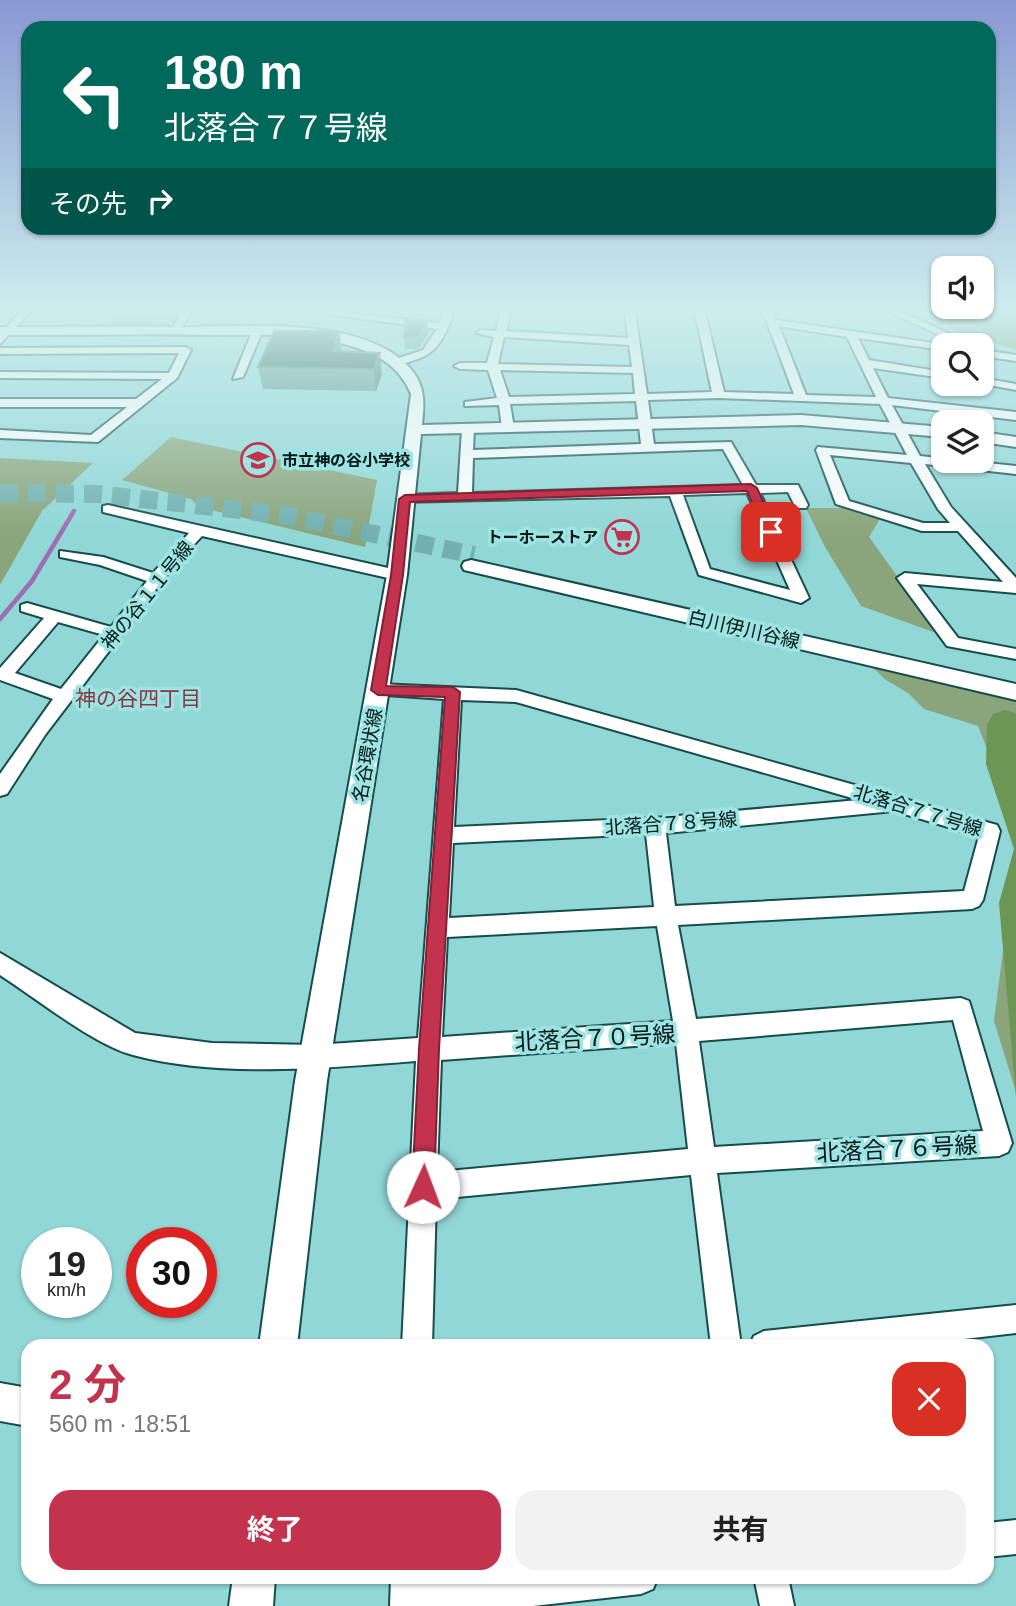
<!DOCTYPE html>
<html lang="ja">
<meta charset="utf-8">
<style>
body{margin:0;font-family:Arial,"Noto Sans JP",sans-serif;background:#f2f2f2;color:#222;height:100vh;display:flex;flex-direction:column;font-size:26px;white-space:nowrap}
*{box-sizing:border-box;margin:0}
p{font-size:23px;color:#767676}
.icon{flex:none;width:38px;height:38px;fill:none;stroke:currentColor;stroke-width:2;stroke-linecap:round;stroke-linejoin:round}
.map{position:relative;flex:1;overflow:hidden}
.drawer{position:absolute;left:21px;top:1339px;width:973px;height:245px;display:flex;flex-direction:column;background:#fff;border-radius:21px;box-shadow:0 2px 5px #0004}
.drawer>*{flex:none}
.top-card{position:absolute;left:21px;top:21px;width:975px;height:214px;border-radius:21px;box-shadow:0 2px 5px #0004;background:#00695c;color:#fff;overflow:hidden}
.fabs{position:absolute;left:931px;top:256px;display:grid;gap:14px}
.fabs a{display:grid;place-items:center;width:63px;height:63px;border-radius:14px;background:#fff;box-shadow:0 2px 5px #0004;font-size:35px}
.speed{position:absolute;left:21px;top:1227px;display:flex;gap:14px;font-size:35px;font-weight:700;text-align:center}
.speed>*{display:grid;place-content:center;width:91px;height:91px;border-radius:50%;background:#fff;box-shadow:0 2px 5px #0004;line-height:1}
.speed small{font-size:18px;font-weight:400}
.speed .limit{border:10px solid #d22;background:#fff;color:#111}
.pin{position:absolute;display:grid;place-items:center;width:60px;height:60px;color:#fff;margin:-30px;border-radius:14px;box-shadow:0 4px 10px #0006}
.me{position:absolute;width:77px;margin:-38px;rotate:2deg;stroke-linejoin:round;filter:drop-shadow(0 0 5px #0008)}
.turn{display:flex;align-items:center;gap:24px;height:147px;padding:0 28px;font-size:32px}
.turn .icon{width:91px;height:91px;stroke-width:2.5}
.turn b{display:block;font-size:49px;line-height:60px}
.then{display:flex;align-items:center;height:66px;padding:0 28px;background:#0003;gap:14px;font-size:26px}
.round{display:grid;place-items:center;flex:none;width:74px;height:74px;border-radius:21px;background:#f2f2f2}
.head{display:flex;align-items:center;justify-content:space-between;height:119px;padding:0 28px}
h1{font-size:42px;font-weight:700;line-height:52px;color:#c3334e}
.button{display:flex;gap:14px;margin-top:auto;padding:14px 28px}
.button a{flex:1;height:80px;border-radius:21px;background:#c3334e;color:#fff;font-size:28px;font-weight:700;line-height:80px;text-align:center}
.button a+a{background:#f2f2f2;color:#222}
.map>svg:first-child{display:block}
.green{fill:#8aa57b}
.forest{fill:#6c9653}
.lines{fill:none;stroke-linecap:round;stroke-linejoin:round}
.stream{stroke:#9c70b0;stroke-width:4.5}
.tertiary-tunnel{stroke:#73b0b0;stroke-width:18;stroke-dasharray:18 10;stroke-linecap:butt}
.minor-casing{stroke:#154d4d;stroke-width:4}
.tertiary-casing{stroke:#154d4d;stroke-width:4}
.minor{fill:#fff;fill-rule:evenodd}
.tertiary{fill:#fff;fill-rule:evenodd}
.wall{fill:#4f8c86}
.shaded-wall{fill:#356e66}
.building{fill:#0e4136;stroke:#356e66;stroke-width:2}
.route{fill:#c3334e;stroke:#7f2133;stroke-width:2}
.labels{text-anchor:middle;stroke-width:7;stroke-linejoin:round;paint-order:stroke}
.far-poi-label{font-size:16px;font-weight:bold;fill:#001617;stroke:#9de4e3;text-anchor:start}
.street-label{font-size:19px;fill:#001617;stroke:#9de4e3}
.neighbourhood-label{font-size:21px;fill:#833a42;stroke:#9de4e3}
.near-street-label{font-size:23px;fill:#001617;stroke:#9de4e3}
</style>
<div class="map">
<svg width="1016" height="1606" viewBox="0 0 1016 1606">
<rect width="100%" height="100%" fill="#90d7d6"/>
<g class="green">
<polygon points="115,312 177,312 169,325 106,324"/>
<polygon points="171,437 377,480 365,547 199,507 191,499 122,480"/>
<polygon points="0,458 93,463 42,511 0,585"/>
<polygon points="806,508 846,508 881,517 869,537 939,634 861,606 825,547"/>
<polygon points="873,668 1016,700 1016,823 978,726 924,709 908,693 886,680"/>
<polygon points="1010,896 1016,1092 994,1021"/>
</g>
<g class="forest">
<polygon points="941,312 1016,312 1016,350 946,328 951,317"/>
<polygon points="1005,710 1016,713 1016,1097 999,903 1014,849 986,764 987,725 993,714"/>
</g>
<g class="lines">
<polyline class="stream" points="0,619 32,581 74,511"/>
<polyline class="tertiary-tunnel" points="0,493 98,494 284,515 474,555"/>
<g class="minor-casing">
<g id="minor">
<polygon points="20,312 30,312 0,344 0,334"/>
<polygon points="181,312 191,312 179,332 171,332"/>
<path d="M314,312H340L439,323L444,312H454C441,347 434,357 397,365L392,362L393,360L423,350L437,329Z"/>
<path d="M501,312H511L506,331L628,338L625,312H635L647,394L712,392L695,312H705L724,392L794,394L763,312H773L776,320L947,345H943V350L858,338L869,360L943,372V378L873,368L888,398L1016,412V420L892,405L920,456L1016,466V474L925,464L951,507L1016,578V593L917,584L958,638L1016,649V659L947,646L897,578L905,573L1003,582L958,531H922L836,504L816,450L818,447L907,455L880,404L719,398L648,400L654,444L731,442L756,485H798L808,505L806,508H796L788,492L760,493L809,598L801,603L699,575L670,496L400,502L398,499L405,495L458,493L462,429L468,425L474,429L473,450L641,444L636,401L510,404L514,428L508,432L502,428L499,405L465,406V402L497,398L488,370L460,369L454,366L460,363H487L494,337L476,333L481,330L496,331ZM779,326L847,337L876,397L806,395ZM504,337L629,345L632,367L498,364ZM500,370L633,373L635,394L509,397ZM723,449L743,485L472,493L473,458ZM830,455L911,463L938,509L950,523H923L849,501ZM747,493L790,590L710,569L683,495Z"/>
<polygon points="889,312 901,312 976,345 961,345"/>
<polygon points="257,329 262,332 243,377 233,379 252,332"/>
<polygon points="186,347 191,350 177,378 98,442 0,438 0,430 91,435 127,407 0,407 0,399 136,399 162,379 0,378 0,372 169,373 179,353 0,354 0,348"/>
<polygon points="982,350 1016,355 1016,361 982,356"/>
<polygon points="982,378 1016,384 1016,390 978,383 982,383"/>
<path d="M108,505L397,570L404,575L397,580L202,536L173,567L45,735L7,794L0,796V774L53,699L0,680V668L44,618L21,611V605L27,603L111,627L147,581L100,565L60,557V551L103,557L153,573L189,533L103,512V506ZM58,622L104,635L61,689L15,673Z"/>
<path d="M378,684L516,690L997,825L1000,831L983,900L979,906L972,909L678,925L696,1019L961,998L969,1001L1012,1143L1008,1152L999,1156L717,1173L741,1346H711L691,1175L436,1199L432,1346H402L416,1061C330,1068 217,1078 133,1055C94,1045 36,998 0,975V953L135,1033L212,1043L315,1045L418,1038L444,699L372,694L369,690L372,686ZM461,700L516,702L859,800L655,818L454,827ZM894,811L979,836L964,891L675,906L666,833ZM646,834L654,907L449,918L453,843ZM657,926L673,1021L442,1037L447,937ZM953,1020L983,1131L714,1147L699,1041ZM676,1043L688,1149L437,1172L441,1060Z"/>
<polygon points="1016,1305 1016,1333 903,1346 749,1346 754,1336 764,1331"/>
<polygon points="1016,1520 1016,1554 987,1557 987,1523"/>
<polygon points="391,1577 425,1577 425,1584 490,1577 658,1577 653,1589 641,1594 533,1606 390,1606"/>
<polygon points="754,1577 788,1577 794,1606 760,1606"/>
</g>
</g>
<g class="tertiary-casing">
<g id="tertiary">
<path d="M0,327C59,327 118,326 176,327C242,327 353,316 404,362C425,381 425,399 422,425L801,415L943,427V437L801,425L421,434L407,575L327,1081L297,1346H259L295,1081L387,575L411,394C400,367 378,354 351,346C309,332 263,335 219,335C146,334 73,335 0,335Z"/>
<polygon points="982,432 1016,437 1016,447 982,442"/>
<polygon points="471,560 1016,684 1016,700 464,570 462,566 464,562"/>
<polygon points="0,1383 28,1388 28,1426 0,1421"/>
<polygon points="233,1577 275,1577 273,1606 229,1606"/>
</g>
</g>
<use href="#minor" class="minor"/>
<use href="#tertiary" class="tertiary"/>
</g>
<g class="wall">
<polygon points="427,322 428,334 418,349 405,349 404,337"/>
<polygon points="342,352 382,374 376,391 263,389 258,367"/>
</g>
<g class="shaded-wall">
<polygon points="427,322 428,334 418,349 417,337"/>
<polygon points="339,331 342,352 333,351"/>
<polygon points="380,353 382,374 376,391 374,369"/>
</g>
<g class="building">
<polygon points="405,320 427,322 417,337 404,337"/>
<polygon points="274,331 339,331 333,351 380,353 374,369 258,367"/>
</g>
<linearGradient id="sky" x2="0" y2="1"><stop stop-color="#8999d2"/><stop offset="0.58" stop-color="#cdeded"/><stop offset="1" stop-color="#cdeded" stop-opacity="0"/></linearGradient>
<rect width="1016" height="536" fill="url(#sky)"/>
<polygon class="route" points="751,484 757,488 777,532 775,534 765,532 747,491 410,502 403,575 386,686 453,687 460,692 439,1049 434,1187 431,1195 423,1198 415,1195 412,1187 419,1049 445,697 378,695 371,690 391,575 399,499 405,495"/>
<defs>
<g id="school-ring" transform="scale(1.75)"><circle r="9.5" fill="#9de4e3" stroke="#c3334e" stroke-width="1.5"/><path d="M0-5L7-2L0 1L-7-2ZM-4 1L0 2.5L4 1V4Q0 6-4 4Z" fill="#c3334e"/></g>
<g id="supermarket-ring" transform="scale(1.75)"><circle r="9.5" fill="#9de4e3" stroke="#c3334e" stroke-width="1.5"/><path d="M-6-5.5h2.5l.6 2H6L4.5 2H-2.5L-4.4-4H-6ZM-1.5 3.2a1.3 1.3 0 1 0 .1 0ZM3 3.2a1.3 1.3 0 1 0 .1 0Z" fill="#c3334e"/></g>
</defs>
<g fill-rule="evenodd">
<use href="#school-ring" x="258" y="460"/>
<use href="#supermarket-ring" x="622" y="537"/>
</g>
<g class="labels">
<g class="far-poi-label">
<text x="282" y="466">市立神の谷小学校</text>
<text x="598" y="543" text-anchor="end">トーホーストア</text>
</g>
<g class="street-label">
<text transform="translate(147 595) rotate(-51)" y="7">神の谷１１号線</text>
<text transform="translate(744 629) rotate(13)" y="7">白川伊川谷線</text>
<text transform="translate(367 755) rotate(-80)" y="7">名谷環状線</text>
<text transform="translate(918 810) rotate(17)" y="7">北落合７７号線</text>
<text transform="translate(671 823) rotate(-4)" y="7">北落合７８号線</text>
</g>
<g class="neighbourhood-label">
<text x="138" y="706">神の谷四丁目</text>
</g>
<g class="near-street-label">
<text transform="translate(595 1038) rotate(-3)" y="8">北落合７０号線</text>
<text transform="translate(897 1149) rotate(-3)" y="8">北落合７６号線</text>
</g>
</g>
</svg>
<div class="fabs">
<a><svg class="icon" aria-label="sound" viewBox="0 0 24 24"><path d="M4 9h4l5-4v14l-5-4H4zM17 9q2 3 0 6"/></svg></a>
<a><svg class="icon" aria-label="search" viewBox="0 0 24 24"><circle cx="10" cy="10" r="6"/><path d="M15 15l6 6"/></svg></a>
<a><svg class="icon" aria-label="layers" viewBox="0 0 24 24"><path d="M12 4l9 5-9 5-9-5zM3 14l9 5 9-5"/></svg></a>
</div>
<div class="speed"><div>19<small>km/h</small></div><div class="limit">30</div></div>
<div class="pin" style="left:771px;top:532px;background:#d93025"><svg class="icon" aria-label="arrive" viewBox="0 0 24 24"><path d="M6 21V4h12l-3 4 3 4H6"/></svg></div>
<svg class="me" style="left:423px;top:1187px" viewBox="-20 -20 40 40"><circle r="19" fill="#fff"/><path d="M0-13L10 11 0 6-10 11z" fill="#c3334e"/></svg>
<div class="top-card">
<div class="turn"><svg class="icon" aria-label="left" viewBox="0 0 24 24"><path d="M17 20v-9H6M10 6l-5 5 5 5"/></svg><div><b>180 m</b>北落合７７号線</div></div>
<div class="then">その先<svg class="icon" aria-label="right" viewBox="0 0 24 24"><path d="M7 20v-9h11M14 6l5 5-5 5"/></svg></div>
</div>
<section class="drawer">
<div class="head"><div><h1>2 分</h1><p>560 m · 18:51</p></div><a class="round" style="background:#d93025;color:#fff"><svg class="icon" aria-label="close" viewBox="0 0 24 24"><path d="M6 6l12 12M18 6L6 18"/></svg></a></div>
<div class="button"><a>終了</a><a>共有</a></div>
</section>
</div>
